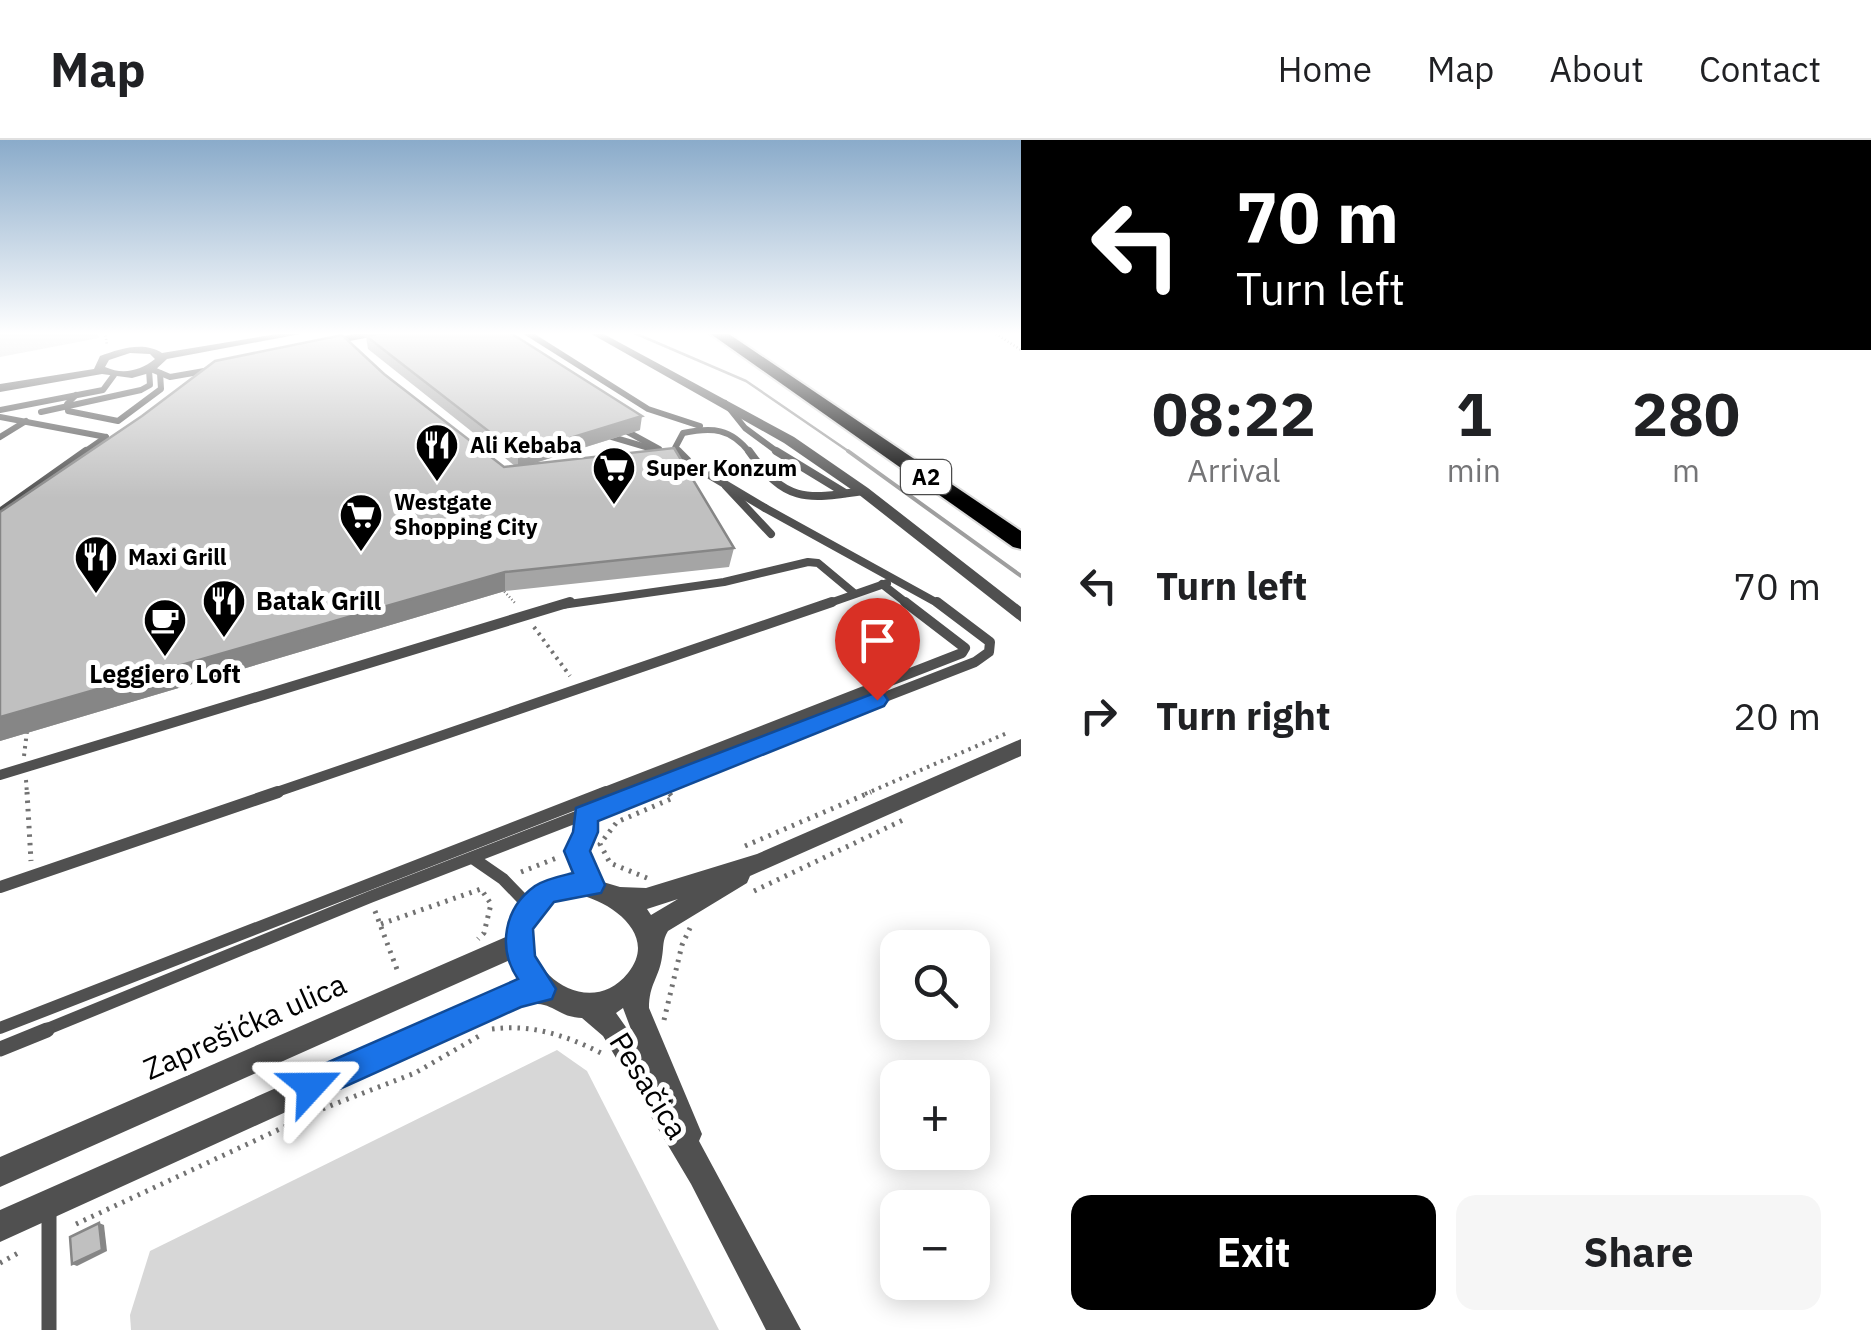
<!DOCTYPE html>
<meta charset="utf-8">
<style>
body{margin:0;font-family:"IBM Plex Sans",sans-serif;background:#f6f6f6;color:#202124;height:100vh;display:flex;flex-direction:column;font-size:38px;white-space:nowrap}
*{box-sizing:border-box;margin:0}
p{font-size:32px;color:#757577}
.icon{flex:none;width:55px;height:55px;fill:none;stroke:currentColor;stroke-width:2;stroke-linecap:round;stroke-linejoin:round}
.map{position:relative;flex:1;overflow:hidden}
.sheet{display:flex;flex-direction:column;background:#fff;width:850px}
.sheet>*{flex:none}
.guide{background:#000;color:#fff;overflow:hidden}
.buttons{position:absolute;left:880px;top:790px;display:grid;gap:20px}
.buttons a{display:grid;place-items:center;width:110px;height:110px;border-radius:20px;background:#fff;box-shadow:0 5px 25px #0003;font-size:50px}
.pin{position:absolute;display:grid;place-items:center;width:85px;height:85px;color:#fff;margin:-102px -42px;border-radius:50% 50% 50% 0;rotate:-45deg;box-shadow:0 0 10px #0007}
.pin .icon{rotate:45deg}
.me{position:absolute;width:110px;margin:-55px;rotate:66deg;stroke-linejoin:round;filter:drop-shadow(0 0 8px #0008)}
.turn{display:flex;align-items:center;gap:35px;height:210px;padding:0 50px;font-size:45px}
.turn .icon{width:130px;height:130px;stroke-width:2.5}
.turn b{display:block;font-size:70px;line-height:85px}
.eta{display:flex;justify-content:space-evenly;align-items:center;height:170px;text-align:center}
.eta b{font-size:60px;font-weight:700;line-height:70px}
.action{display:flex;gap:20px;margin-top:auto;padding:20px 50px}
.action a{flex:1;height:115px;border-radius:20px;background:#000;color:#fff;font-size:40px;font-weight:700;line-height:115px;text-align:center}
.action a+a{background:#f6f6f6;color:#202124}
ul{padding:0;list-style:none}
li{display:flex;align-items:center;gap:30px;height:130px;padding:0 50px}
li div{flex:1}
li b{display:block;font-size:38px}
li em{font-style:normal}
header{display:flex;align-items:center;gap:60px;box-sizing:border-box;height:140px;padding:0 50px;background:#fff;border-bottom:2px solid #e0e0e0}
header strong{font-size:48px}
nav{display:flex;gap:55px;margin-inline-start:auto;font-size:35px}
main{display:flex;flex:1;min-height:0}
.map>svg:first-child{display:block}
.green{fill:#d7d7d7}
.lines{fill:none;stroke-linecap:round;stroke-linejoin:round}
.stream-far1{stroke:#9e9e9e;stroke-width:2.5}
.stream{stroke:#9e9e9e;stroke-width:4}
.motorway-casing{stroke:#dbdbdb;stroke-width:4}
.path-far2{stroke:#727272;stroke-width:2.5;stroke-dasharray:1 2.5;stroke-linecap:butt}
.path-far1{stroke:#727272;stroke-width:4;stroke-dasharray:2.5 5;stroke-linecap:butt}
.path{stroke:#727272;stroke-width:5;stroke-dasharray:2.5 6;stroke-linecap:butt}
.service-far4{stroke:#505050;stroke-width:6}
.service-far3{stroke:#505050;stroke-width:8}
.service-far2{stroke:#505050;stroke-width:10}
.service-far1{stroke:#505050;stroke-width:12}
.service{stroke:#505050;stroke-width:15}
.minor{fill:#505050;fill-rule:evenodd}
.motorway{fill:#000;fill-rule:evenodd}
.service-bridge-far1{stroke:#505050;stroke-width:6}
.service-bridge{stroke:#505050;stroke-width:8}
.wall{fill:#a5a5a5}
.shaded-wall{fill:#868686}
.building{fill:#c0c0c0;stroke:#868686;stroke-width:2.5}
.route{fill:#1a73e8;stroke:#114b97;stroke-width:2.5}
.labels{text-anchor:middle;stroke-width:10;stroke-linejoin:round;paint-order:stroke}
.far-poi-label{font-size:22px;font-weight:bold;fill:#000;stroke:#fff;text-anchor:start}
.shield{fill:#fff;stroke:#4c4c4c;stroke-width:2.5}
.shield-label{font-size:22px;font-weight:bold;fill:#000}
.poi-label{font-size:25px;font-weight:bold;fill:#000;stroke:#fff;text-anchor:start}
.near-street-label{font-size:30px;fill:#000;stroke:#fff}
</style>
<header>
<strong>Map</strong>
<nav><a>Home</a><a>Map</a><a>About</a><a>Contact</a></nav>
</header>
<main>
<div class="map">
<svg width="1021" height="1190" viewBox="0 0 1021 1190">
<rect width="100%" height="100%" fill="#fff"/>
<g class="green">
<polygon points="0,192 98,192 99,198 0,217"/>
<polygon points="557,910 587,931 719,1190 131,1190 130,1175 150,1111"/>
</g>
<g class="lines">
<polyline class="stream-far1" points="632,192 746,241 851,313"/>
<polyline class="stream" points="848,311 1021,436"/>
<g class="motorway-casing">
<polygon id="motorway" points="708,192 726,192 1021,391 1021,409 1013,407"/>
</g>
<g class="path-far2">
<polyline points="105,192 107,205"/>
<polyline points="993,192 1021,210"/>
<polyline points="502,449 516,464"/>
</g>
<g class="path-far1">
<polyline points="534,487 570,536"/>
<polyline points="24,616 27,591"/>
<polyline points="26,640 27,654"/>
<polyline points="865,654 1007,593"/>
</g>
<g class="path">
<polyline points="27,652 31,721"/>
<polyline points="745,706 871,652"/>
<polyline points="521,732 559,717"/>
<polyline points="647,738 610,723 600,704 617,682 673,658 669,653"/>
<polyline points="754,751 903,680"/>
<polyline points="375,771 398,832"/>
<polyline points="381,784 481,749 491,764 484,793 478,799"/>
<polyline points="664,880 682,805 690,788"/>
<path d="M492,889C532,884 565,895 601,913"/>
<polyline points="76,1084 327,967 415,933 479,896"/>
<polyline points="0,1123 20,1112"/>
</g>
<g class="service-far4">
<polyline points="526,192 648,269 700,286"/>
<polyline points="333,201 381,192"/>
<polyline points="151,229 170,237 210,230"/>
<polyline points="76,255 67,264 68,271 118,281 161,249 160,233"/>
<polyline points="725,263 745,288 779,313"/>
<polyline points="0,270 103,250 114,235"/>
<polyline points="41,272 141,250 150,245 149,230"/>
<polyline points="0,277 106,297"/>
<polyline points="617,286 659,309"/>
<polyline points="0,297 26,281"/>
<polyline points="83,313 106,297"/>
<path d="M680,313L675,308L683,293C712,287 731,288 750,313"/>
</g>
<g class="service-far3">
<polyline points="678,311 687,320"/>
<path d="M749,311C785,362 804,360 863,351"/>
<polyline points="776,311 845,353"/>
<polyline points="726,346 771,394"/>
<polyline points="765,368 941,465"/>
<polyline points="0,372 86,311"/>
<polyline points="882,444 909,465"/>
<polyline points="562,465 724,442 808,422 818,423 854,453"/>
<polyline points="824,465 887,443"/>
</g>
<g class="service-far2">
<polyline points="0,635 570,462"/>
<polyline points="271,654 832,462"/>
<polyline points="600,654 962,513 965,508 905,462"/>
<polyline points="635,654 975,522 989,512 990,502 937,462"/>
</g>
<g class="service-far1">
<polyline points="585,675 586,692 577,711 591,745"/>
<polyline points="474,719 503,739 530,767"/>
<polyline points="0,747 278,652"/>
<polyline points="0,888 606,652"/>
<polyline points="40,892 370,757 641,652"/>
</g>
<g class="service">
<polyline points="0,909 47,890"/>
<polyline points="49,1068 49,1190"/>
</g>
<g class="minor">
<path d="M289,192H311L167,219L153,232L132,238L102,234L0,252V244L94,229L100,216C120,209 143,201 162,213ZM130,213L150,214L155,219C140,231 123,235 105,227L109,220Z"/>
<polygon points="588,192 600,192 794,297 868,348 1021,467 1021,482 858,354 784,303"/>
<path d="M1021,599V616L750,736L747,743L668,791C662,801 664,806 662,817C659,838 649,844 649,868L702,994L699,1001L801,1190H766L691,1044L603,896L582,878C554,877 555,859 521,865L0,1102V1070L521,840L512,819L0,1047V1017L508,796L514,772L532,750L576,734L620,747L646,748L757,714ZM576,754C611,761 659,795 628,833C581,891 496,807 548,766C555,760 568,758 576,754ZM678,759L651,775L647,769ZM623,868L635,900L616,873Z"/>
</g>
<use href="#motorway" class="motorway"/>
<polyline class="service-bridge-far1" points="612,297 666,313"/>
<polyline class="service-bridge" points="650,311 676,315 765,368"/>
</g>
<polygon class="wall" points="366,196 640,290 532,324 734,408 729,427 505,451 0,601 0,372 384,234 504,327 515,326 368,209"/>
<g class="shaded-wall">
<polygon points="642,276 640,290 518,328 518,314"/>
<polygon points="505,432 505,451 0,601 0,577"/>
<polygon points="99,1083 104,1085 107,1111 77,1126 72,1124"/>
</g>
<g class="building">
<polygon points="391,192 509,192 642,276 518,314 366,196"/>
<polygon points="342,195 384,234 504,327 674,308 734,408 505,432 0,577 0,372 142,276 215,221"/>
<polygon points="99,1083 102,1110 72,1124 70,1097"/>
</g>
<linearGradient id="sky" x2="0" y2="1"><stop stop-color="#8aabca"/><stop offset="0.54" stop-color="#fff"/><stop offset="1" stop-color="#fff" stop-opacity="0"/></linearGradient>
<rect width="1021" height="358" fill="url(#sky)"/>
<path class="route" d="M877,552L884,554L888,560L884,566L598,681V692L590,711L605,745L601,753L554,762L533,789L535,816L556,849L552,859L521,867L311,962L299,957L295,946L299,935L518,839C497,808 504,768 535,746C545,739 561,736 573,733L564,711L573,692L576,668Z"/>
<defs>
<g id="restaurant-pin" transform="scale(2.25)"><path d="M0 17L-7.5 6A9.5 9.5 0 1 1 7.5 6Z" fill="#000" stroke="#fff"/><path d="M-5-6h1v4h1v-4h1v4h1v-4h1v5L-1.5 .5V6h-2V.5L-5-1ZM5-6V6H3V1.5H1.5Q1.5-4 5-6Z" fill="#fff"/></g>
<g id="supermarket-pin" transform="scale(2.25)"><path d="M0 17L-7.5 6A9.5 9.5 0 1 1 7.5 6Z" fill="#000" stroke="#fff"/><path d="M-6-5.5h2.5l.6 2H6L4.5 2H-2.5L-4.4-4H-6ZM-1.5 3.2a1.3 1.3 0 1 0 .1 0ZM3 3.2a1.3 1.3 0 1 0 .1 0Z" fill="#fff"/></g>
<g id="cafe-pin" transform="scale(2.25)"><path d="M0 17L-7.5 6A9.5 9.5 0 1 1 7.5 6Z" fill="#000" stroke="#fff"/><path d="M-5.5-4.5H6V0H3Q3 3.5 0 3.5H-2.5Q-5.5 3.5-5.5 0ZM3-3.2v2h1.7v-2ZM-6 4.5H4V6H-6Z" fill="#fff"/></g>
</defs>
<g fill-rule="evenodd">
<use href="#restaurant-pin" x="437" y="305"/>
<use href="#supermarket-pin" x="614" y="328"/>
<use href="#supermarket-pin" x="361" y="375"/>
<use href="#restaurant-pin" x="96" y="417"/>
<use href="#restaurant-pin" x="224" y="461"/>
<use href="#cafe-pin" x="165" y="480"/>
</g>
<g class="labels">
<g class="far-poi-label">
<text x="470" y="313">Ali Kebaba</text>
<text x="646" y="336">Super Konzum</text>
<text x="394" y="370">Westgate<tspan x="394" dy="25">Shopping City</tspan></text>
<text x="128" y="425">Maxi Grill</text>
</g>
<rect class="shield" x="901" y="320" width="50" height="34" rx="8"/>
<g class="shield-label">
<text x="926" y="345">A2</text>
</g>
<g class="poi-label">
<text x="256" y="470">Batak Grill</text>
<text x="165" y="543" text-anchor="middle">Leggiero Loft</text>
</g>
<g class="near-street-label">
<text transform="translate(245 887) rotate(-24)" y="10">Zaprešićka ulica</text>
<text transform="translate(648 946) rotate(58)" y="10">Pesačica</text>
</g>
</g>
</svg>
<div class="buttons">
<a><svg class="icon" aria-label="search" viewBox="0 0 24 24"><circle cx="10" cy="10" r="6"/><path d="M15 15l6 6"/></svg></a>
<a>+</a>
<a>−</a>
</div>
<div class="pin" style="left:877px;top:560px;background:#d93025"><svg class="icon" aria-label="arrive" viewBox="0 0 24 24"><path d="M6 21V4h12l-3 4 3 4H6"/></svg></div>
<svg class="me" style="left:311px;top:946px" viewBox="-20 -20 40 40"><path d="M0-17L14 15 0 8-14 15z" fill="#1a73e8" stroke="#fff" stroke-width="4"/></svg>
</div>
<section class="sheet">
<div class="guide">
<div class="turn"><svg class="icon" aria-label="left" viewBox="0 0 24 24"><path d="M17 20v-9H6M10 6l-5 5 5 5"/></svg><div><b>70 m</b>Turn left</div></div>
</div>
<div class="eta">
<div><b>08:22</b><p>Arrival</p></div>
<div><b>1</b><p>min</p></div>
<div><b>280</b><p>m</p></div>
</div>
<ul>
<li><svg class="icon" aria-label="left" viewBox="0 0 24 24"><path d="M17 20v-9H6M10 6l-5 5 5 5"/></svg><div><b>Turn left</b></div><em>70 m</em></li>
<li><svg class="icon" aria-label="right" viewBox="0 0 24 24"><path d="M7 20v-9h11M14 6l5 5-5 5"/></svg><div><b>Turn right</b></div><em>20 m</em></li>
</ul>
<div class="action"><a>Exit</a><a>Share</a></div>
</section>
</main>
